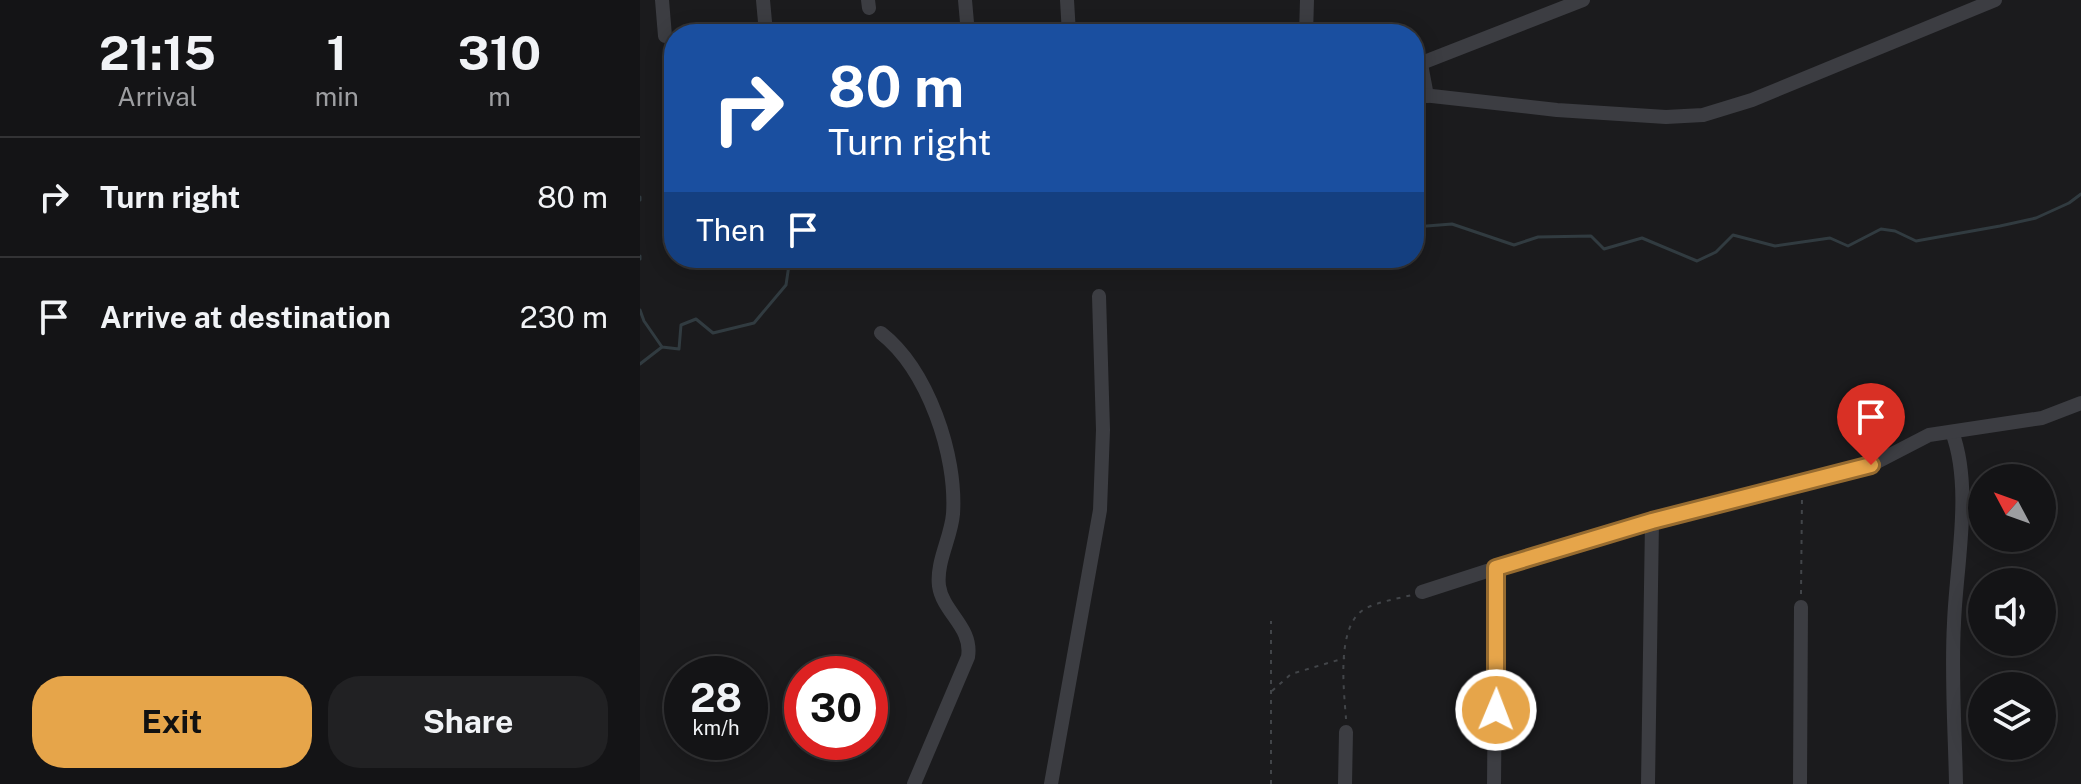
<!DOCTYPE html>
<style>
body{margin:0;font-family:"Public Sans",sans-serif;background:#212123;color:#f1f3f6;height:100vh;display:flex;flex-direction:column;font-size:30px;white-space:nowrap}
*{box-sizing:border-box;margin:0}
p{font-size:26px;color:#9d9ea1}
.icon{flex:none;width:44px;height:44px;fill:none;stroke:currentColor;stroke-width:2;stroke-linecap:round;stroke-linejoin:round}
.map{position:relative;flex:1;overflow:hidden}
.side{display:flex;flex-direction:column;background:#141416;width:640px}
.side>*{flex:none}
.top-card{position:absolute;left:24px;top:24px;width:760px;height:244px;border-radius:32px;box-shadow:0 4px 20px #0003,0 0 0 2px #333335;background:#1a4fa0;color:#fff;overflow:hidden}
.needle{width:52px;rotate:311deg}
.buttons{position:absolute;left:1328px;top:464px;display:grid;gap:16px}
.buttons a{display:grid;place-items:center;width:88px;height:88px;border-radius:50%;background:#141416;box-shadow:0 4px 20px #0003,0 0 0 2px #333335;font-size:40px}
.speed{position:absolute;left:24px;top:656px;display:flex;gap:16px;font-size:40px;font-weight:700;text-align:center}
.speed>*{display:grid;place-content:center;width:104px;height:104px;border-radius:50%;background:#141416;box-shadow:0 4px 20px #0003,0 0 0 2px #333335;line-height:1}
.speed small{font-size:20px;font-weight:400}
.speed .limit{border:12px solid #d22;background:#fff;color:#111}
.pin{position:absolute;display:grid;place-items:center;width:68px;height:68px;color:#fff;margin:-82px -34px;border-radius:50% 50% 50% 0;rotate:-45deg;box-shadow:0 0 8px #0007}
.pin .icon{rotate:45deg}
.me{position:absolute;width:88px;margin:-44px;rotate:1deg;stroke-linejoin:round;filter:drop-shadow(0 0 6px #0008)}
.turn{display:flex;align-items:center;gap:28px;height:168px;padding:0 32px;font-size:36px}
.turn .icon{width:104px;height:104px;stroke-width:2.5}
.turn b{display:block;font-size:56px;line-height:68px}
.then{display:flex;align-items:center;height:76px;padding:0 32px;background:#0003;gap:16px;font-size:30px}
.eta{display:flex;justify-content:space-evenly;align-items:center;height:136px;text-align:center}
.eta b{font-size:48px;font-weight:700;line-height:56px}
.action{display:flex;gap:16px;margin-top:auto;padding:16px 32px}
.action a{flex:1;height:92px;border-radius:32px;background:#e6a54a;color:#111;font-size:32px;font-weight:700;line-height:92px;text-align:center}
.action a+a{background:#212123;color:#f1f3f6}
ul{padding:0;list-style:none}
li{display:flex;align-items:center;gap:24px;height:120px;padding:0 32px;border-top:2px solid #333335}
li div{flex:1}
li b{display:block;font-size:30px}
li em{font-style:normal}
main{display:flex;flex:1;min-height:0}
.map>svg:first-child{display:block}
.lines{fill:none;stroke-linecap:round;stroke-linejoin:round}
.stream{stroke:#313b40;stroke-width:3}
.path{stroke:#424549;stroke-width:2;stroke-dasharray:4 6;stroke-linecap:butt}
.minor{stroke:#3c3d42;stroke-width:14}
.route-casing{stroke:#966b30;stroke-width:20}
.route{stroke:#e6a54a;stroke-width:14}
</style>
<main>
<section class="side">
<div class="eta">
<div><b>21:15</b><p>Arrival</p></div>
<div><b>1</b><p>min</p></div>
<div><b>310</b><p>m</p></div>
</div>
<ul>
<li><svg class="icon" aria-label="right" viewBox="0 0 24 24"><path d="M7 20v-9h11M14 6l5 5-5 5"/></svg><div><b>Turn right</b></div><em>80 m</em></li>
<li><svg class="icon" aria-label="arrive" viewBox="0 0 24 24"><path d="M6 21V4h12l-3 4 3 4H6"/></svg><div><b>Arrive at destination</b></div><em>230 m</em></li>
</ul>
<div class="action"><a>Exit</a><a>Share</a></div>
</section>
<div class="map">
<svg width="1441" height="784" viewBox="0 0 1441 784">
<rect width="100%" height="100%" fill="#1b1b1d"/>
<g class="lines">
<g class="stream">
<polyline points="0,197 0,200"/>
<polyline points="774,227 812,224 874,245 898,237 951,236 964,249 1002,238 1057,261 1076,252 1093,235 1135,246 1190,238 1208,246 1241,229 1255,231 1276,241 1360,226 1396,218 1429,203 1441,194"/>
<polyline points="0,256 0,259"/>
<polyline points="0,310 4,321 22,347 39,349 41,325 56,319 73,333 114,323 146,285 150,258"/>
<polyline points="0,364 22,347"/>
</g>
<g class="path">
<polyline points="1161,594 1162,496"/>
<polyline points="632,691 651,674 705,658"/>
<path d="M706,719C704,690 696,628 723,610C736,602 756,599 772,595"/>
<polyline points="631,784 631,621"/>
</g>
<g class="minor">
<polyline points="22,0 25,36"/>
<polyline points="123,0 126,33"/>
<polyline points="228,0 229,8"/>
<polyline points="325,0 328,34"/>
<polyline points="427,0 429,34"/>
<polyline points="666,34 667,0"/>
<polyline points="781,64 787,96"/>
<polyline points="774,66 943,0"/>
<polyline points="774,94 917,110 1026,117 1063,115 1112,100 1355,0"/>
<path d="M241,333C288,370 317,455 313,514C311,538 296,562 299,586C303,613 333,627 328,657L274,784"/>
<path d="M1312,432C1333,487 1316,566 1314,623C1311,676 1315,731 1316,784"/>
<polyline points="782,592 940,541 1231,465 1289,435 1402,418 1441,403"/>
<polyline points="411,784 460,510 463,430 459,296"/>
<polyline points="705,784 706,732"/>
<polyline points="854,784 856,568"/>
<polyline points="1008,784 1012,521"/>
<polyline points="1160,784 1161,607"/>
</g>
</g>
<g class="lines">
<g class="route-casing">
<polyline id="route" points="856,710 856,568 1012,521 1231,465"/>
</g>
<use href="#route" class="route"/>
</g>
</svg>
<div class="buttons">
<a><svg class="needle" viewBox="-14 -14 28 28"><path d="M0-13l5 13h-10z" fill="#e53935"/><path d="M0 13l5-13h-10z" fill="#9d9ea1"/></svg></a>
<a><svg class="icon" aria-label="sound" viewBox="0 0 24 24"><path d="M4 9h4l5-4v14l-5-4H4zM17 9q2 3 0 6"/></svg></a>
<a><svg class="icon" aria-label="layers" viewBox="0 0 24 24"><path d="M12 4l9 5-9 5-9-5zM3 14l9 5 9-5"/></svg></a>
</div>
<div class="speed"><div>28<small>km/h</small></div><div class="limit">30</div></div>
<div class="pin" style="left:1231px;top:465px;background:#d93025"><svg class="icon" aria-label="arrive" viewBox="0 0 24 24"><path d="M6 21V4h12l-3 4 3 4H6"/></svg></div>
<svg class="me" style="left:856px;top:710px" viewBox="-20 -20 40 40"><circle r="17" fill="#e6a54a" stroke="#fff" stroke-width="3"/><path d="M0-11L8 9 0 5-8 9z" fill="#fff"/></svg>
<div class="top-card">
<div class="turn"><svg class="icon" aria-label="right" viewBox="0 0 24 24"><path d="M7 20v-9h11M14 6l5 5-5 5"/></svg><div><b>80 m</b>Turn right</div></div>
<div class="then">Then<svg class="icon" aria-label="arrive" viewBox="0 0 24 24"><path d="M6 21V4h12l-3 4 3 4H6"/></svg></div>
</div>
</div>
</main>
